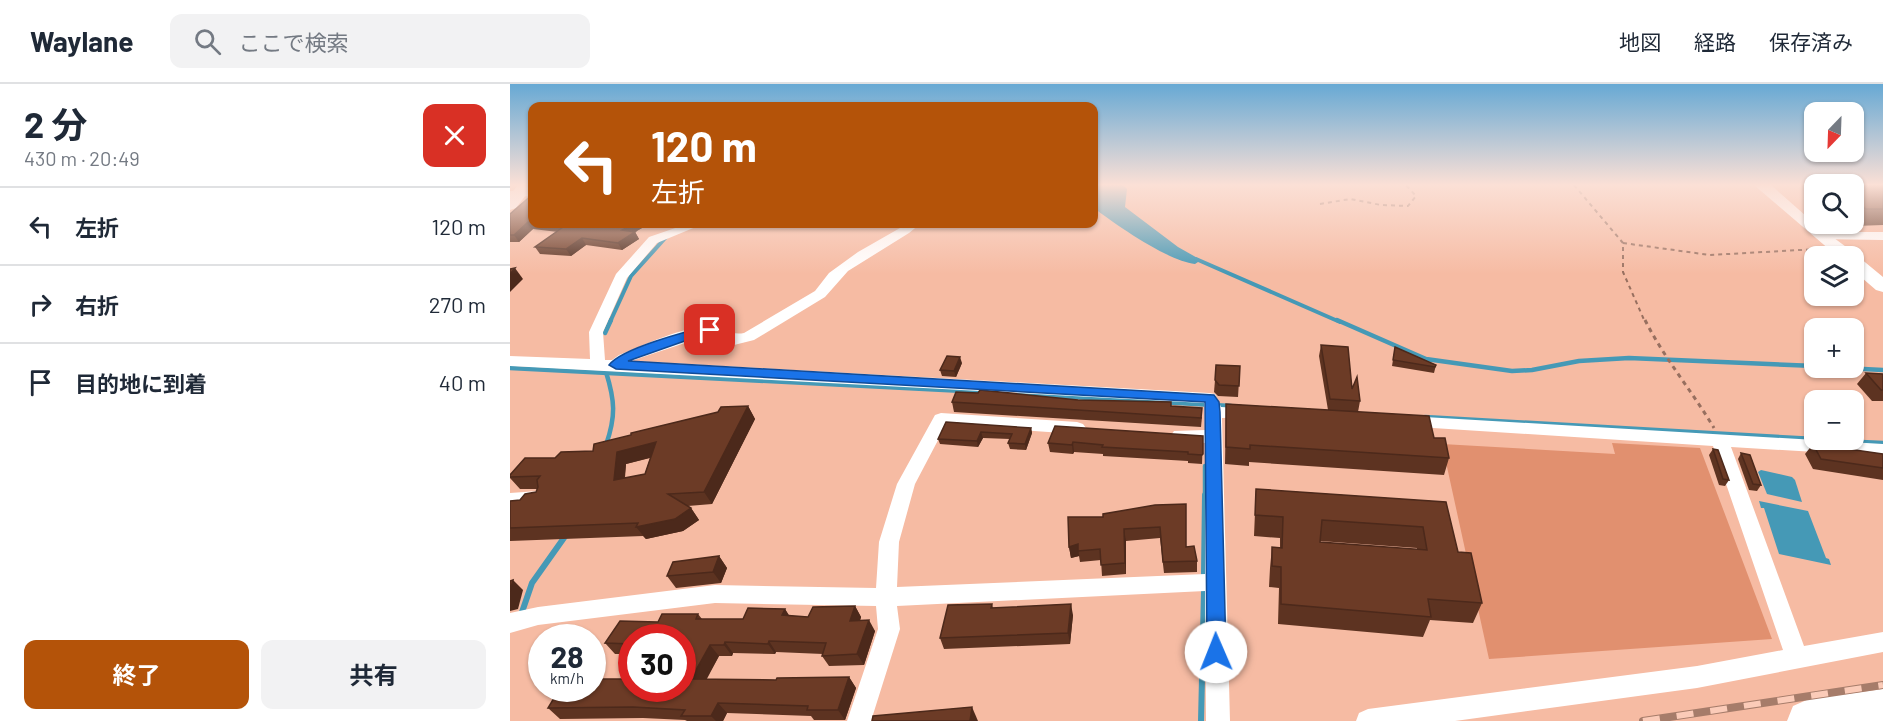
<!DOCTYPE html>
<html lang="ja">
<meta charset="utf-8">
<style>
body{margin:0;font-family:Barlow,"Noto Sans JP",sans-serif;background:#f2f2f3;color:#1f2937;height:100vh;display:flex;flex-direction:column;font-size:22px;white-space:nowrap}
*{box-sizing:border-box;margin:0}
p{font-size:20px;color:#747a83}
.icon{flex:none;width:33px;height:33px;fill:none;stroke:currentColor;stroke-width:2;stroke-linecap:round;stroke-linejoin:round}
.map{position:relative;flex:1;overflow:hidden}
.panel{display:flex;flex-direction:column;background:#fff;width:510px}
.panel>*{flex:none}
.top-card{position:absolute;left:18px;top:18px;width:570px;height:126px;border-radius:12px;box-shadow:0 2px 4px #0004;background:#b45309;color:#fff;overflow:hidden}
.needle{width:39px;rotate:203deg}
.fabs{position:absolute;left:1294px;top:18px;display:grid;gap:12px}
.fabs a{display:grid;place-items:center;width:60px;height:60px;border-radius:12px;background:#fff;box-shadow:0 2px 4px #0004;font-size:30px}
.speed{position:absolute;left:18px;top:540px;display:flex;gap:12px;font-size:30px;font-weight:700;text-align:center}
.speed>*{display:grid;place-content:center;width:78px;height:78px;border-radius:50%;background:#fff;box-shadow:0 2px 4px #0004;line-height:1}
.speed small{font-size:15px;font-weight:400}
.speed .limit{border:9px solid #d22;background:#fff;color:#111}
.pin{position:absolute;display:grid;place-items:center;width:51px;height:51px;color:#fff;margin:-26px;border-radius:12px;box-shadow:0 3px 9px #0006}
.me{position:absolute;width:66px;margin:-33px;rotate:359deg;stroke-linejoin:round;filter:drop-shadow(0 0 4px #0008)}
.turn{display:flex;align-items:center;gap:21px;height:126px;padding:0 24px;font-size:27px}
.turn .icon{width:78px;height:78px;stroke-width:2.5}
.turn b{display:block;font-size:42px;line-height:51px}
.round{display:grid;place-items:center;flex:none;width:63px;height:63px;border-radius:12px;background:#f2f2f3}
.summary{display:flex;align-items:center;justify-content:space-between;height:102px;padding:0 24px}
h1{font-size:36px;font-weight:700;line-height:45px}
.primary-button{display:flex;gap:12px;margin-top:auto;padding:12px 24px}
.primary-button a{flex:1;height:69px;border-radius:12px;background:#b45309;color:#fff;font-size:24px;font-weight:700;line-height:69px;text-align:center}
.primary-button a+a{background:#f2f2f3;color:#1f2937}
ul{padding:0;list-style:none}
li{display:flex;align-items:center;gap:18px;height:78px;padding:0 24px;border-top:2px solid #e0e1e3}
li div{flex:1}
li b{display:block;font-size:22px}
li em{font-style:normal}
header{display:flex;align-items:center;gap:36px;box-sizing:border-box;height:84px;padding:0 30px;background:#fff;border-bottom:2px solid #e0e1e3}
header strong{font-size:28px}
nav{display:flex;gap:33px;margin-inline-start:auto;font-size:21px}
.search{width:420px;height:54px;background:#f2f2f3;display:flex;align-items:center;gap:15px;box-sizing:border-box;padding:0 21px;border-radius:12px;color:#747a83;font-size:22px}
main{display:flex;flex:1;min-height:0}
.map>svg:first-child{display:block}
.green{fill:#e1906f}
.water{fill:#4599b6}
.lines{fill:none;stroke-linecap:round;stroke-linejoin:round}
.stream-far2{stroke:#4599b6;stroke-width:4}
.stream-far1{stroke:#4599b6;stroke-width:4.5}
.stream{stroke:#4599b6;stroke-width:6}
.path-far1{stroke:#976f5f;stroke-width:2;stroke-dasharray:4 4;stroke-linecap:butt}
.path{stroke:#976f5f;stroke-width:3;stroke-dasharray:4.5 4.5;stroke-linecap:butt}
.street{fill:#fff;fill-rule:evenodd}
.secondary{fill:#fff;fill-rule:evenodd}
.highway{fill:#fff;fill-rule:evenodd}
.rail-casing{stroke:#a67c6a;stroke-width:8}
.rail{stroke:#fbcbb8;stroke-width:6;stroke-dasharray:17;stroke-linecap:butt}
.wall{fill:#5d3321;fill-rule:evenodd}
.shaded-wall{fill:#4c291b}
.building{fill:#6c3b26;stroke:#4c291b;stroke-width:1.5;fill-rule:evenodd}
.route{fill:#1a73e8;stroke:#114b97;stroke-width:1.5}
</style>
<header>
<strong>Waylane</strong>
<div class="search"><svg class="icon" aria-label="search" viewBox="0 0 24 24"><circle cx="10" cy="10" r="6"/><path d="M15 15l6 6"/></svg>ここで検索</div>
<nav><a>地図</a><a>経路</a><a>保存済み</a></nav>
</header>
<main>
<section class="panel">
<div class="summary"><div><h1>2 分</h1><p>430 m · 20:49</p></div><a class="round" style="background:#d93025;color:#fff"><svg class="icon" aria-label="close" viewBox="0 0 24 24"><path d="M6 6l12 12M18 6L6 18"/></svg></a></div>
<ul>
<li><svg class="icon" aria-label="left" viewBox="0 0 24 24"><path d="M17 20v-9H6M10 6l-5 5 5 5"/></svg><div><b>左折</b></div><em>120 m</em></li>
<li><svg class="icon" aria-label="right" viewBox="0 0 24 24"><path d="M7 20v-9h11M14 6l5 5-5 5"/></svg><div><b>右折</b></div><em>270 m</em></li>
<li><svg class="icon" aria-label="arrive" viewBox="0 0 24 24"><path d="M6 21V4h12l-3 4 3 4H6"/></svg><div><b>目的地に到着</b></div><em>40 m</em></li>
</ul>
<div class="primary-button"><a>終了</a><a>共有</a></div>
</section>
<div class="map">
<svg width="1373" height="637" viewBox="0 0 1373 637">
<rect width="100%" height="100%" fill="#f6bba3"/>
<polygon class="green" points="1102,359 1190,364 1262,555 979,575 932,360 1105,370"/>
<g class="water">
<path d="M584,101H613L617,105L615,123L668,163L691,176L685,180C658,177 606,141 584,124Z"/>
<polygon points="1251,386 1282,393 1285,396 1292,418 1257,410 1248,388"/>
<polygon points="1249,417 1298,427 1316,474 1319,475 1321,481 1269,470 1254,424 1251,424"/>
</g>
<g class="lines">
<g class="stream-far2">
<polyline points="686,175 830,238"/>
<polyline points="100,238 121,192 157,152"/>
</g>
<g class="stream-far1">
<polyline points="827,236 916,275 1002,287 1022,286 1069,277 1119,274 1305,282"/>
<polyline points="95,249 101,236"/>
<polyline points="0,284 473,308"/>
<polyline points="1334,284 1373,286"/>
<path d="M96,288C105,317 106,332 96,361"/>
<polyline points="508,310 721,322"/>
<polyline points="915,333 1305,355"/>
<polyline points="1308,356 1373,359"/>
<polyline points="695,412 695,382"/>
</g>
<g class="stream">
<polyline points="694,490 695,411"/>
<polyline points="11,531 22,499 56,451"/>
<polyline points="691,637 694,507"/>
</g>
<g class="path-far1">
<polyline points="1064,101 1113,159 1113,188 1135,238"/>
<polyline points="810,120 840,115 871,121 898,122 906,112 896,101"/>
<polyline points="1113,159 1200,171 1308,165"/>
</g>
<path class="path" d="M1135,236C1154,274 1182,307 1204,344"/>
<g class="street">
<polygon points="22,106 22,112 0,113 0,107"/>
<path d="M177,140H193L147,159L117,194L93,248L95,276H102L109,271C135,261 171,243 199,242C212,241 219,252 234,249L305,207L319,189L348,168L397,140H410L399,149L338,187L315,213L244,256L224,261L199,251L121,277L699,309L705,310L711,323L743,325L745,329L743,333L712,334L720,637H696L695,507L387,522L390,545L361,637H337L368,545L366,522L205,519L28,541L0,549V529L28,523L205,501L366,504L369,458L387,400L425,331L431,329L567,338L573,340L576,344L573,348L567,350L436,341L405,400L389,458L387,503L695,490V359L664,355L661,351L664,347L695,346L694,319L0,282V272L80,275L79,248L106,190L139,153Z"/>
<polygon points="1312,148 1373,148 1373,156 1308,155 1306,152"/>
<polygon points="898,332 1373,360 1373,372 1221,363 1294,562 1373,548 1373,568 1187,604 945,637 846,637 849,629 858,625 1187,582 1273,566 1203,362 892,342 890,338 892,334"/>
<polygon points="28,407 35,409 37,414 35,419 0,423 0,409"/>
</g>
<g class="secondary">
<polygon points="8,101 22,103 6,124 0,126 0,111"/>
<polygon points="1244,101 1261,101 1305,140 1343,168 1345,173 1350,174 1373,193 1373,208 1366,206 1344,187 1344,172 1327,172"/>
</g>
<polygon class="highway" points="1373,605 1373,637 1277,637 1283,622 1299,615"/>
<g class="rail-casing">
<polyline id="rail" points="1133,637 1373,601"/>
</g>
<use href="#rail" class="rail"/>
</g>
<g class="wall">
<polygon points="1344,101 1373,101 1373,141 1345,142 1342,140 1344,140"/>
<polygon points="22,111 22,140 139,140 125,148 129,155 112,166 76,161 61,172 30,170 25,163 48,148 23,145 9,158 0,158 0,130"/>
<polygon points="811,261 850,317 848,328 924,354 939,374 934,391 739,378 739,382 715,380 716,320 818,326 809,272"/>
<polygon points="885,263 926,281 924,289 882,282"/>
<polygon points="452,279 446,293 432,292 430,286"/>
<polygon points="730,282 728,313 708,312 704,308 705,296"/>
<polygon points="1356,289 1373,290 1373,317 1362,317 1347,300"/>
<polygon points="568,316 661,322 692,333 691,343 444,328 442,318"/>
<path d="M238,322L245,335L202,420L178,422L181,424L189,436L173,447L136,455L133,452L0,457V417L10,416L26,408L28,405H10L0,394V393L45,374L83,367ZM140,374L135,390L115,394L116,380Z"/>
<polygon points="436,338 521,344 522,349 516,366 500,365 498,359 500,355 473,354 468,363 430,360 428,355"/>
<polygon points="693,352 692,380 678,379 678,377 593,372 593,370 564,368 563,370 540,368 538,359"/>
<polygon points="1303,360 1373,370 1373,396 1303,385 1295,370"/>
<polygon points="1203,365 1219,396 1215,402 1209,401 1199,371"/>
<polygon points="1231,369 1251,401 1247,407 1239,406 1228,375"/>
<path d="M746,405L936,418L948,468L972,519L963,539L920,536L913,553L768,540L769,504L759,503L760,484L762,463L770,464V454L744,452ZM810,457L907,464V466L810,458Z"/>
<polygon points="645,421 687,477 687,488 654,489 650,454 616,457 616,490 592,492 591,476 570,478 569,472 561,474 559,463 593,433"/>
<polygon points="209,472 217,484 211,499 166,504 157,492"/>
<polygon points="482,520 483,524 563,531 560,560 434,565 430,554"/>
<polygon points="345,522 351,533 350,537 365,547 354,581 319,582 312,572 313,570 266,568 265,570 223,569 222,572 209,572 196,595 266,596 339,593 346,604 335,636 304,636 301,632 217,629 213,637 177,637 175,636 133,634 50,635 38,624 172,604 172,554 122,554 122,570 105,570 95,559 148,538 188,530 192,535 233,535 275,525 279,532 298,533"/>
</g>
<g class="shaded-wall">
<polygon points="18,138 23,145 9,158 4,151"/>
<polygon points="123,140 139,140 125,148 129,155 112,166 108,159 112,146"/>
<polygon points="72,154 76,161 61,172 56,165"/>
<polygon points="5,184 13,195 0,208 0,190"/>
<polygon points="450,273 452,279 446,293 444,287"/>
<polygon points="238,322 245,335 202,420 194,408"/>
<polygon points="521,344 522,349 516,366 515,360"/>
<polygon points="471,348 473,354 468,363 467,357"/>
<polygon points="146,358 154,370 116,380 113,408 104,396 107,368"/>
<polygon points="563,358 564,368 563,370 562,361"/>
<polygon points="181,424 189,436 173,447 136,455 126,443"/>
<polygon points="614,445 616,457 616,490 615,479"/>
<polygon points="568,460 569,472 561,474 559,463"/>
<polygon points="209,472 217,484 211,499 203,488"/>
<polygon points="3,496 13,506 8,525 0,527 0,507"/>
<polygon points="561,520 563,531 560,560 558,549"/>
<polygon points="345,522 351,533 346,548 340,537"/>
<polygon points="275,525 282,536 272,531"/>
<polygon points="359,536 365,547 354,581 347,570"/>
<polygon points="259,557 266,568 265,570 258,560"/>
<polygon points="215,558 223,569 222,572 214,561"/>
<polygon points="200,561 209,572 191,606 181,595"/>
<polygon points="339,593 346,604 335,636 328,626"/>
<polygon points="208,619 217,629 213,637 206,637 201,632"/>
<polygon points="462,623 468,637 460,637"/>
</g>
<g class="building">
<polygon points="1344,101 1373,101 1373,125 1356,125 1344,117 1344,108 1348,107 1344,105"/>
<polygon points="22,111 22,138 18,138 4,151 0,151 0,130"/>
<polygon points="35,140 123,140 112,146 125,148 108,159 72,154 56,165 25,163 56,141"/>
<polygon points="5,184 0,190 0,185"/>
<polygon points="811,261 838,263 842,305 847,293 850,317 820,315"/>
<polygon points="885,263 926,281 925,283 883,276"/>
<polygon points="437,272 450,273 444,287 430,286"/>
<polygon points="706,281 730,282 729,302 709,301 705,296"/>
<polygon points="1356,289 1373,290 1373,306 1371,306"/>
<polygon points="470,306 568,316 661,318 661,322 692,324 691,334 442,318 446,308 468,309"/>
<polygon points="716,320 919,332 924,354 935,354 939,374 740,361 740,365 716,363"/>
<path d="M238,322L194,408L158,410L181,424L165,435L126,443L128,439L0,444V417L10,416L15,410L26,408L28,403L27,396L30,392L0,393V391L15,374H45L51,368L83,367L84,360L121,351V349L208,328L211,323ZM146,358L135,390L104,396L107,368Z"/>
<polygon points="436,338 521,344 515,360 498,359 502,350 471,348 467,357 428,355"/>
<polygon points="545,342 693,352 693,370 692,371 678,370 678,368 592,363 593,361 563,358 562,361 538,359"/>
<polygon points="1303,360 1373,370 1373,384 1311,375"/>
<polygon points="1203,365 1208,366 1219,396 1213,395"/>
<polygon points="1231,369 1240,371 1251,401 1243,400"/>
<path d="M746,405L936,418L948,468L961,469L972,519L918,515L921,533L771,520V483L762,482V463L772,464L773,433L745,431ZM812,436L913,443L917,466L810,458Z"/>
<polygon points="676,420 676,463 684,462 687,477 653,478 650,443 614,445 615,479 591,481 590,465 568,467 568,460 559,463 558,433 593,433 593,430 645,421"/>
<polygon points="209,472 203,488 157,492 163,478"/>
<polygon points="3,496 0,507 0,497"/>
<polygon points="482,520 481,524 561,520 558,549 430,554 438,521"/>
<polygon points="345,522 340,537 359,536 347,570 312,572 316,559 259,557 258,560 215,558 214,561 200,561 181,595 266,596 267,594 339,593 328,626 297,626 298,622 208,619 201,632 171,632 175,626 123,623 38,624 50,604 82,604 82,595 122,595 122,604 172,604 172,554 122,554 122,560 95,559 110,537 148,538 152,530 188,530 186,535 233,535 238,524 275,525 272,531 298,533 303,523"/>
<polygon points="462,623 460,637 362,637 363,632"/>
</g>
<linearGradient id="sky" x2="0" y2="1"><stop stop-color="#67a9d4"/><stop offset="0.53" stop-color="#fbe0d6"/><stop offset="1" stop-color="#fbe0d6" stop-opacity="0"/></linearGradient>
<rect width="1373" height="190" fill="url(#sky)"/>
<path class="route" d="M200,242L204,244V249L186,253L118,277L704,311L709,318L710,328L716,568L713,574L706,576L700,574L697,568L695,318L106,285L99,281C112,264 178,247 200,242Z"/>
</svg>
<div class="fabs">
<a><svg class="needle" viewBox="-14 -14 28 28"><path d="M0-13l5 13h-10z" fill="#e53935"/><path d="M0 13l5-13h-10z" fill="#747a83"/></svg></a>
<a><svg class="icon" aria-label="search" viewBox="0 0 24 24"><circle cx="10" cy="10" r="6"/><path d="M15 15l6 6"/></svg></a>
<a><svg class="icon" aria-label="layers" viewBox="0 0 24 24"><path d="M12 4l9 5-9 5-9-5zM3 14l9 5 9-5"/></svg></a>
<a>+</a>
<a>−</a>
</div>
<div class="speed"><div>28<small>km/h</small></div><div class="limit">30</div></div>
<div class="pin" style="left:200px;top:246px;background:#d93025"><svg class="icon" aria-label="arrive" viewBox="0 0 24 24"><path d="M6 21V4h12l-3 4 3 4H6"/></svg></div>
<svg class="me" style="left:706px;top:568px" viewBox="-20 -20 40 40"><circle r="19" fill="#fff"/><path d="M0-13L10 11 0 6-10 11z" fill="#1a73e8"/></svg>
<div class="top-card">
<div class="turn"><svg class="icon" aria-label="left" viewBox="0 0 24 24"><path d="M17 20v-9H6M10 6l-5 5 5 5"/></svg><div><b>120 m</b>左折</div></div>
</div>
</div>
</main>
